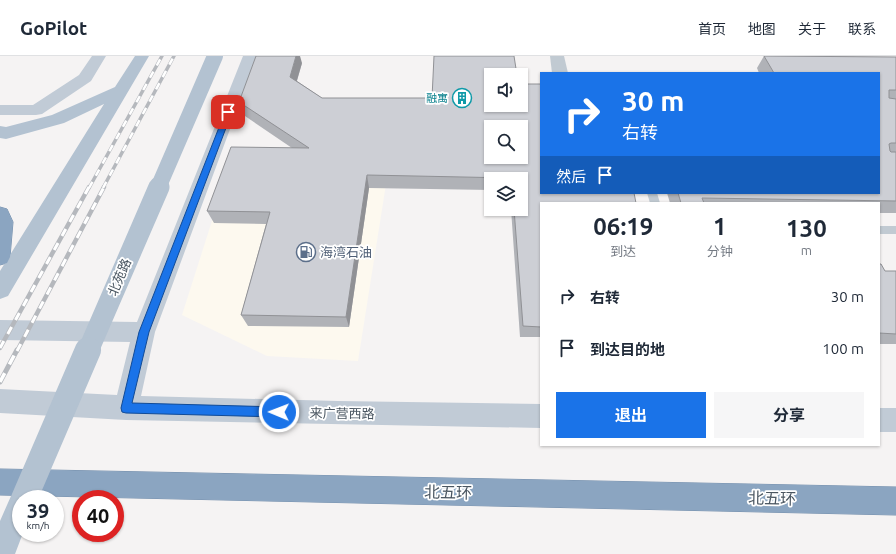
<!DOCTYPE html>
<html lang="zh">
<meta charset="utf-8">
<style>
body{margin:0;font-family:Ubuntu,"Noto Sans SC",sans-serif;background:#f6f6f7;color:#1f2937;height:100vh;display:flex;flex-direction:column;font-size:15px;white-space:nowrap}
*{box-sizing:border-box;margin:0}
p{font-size:13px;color:#747a83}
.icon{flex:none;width:22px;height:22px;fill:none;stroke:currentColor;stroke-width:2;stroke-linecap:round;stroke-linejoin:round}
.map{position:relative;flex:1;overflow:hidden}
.drawer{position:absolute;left:540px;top:146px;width:340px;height:244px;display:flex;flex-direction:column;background:#fff;border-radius:0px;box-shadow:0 1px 3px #0004}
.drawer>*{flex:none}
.guide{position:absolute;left:540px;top:16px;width:340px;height:122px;border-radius:0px;box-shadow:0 1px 3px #0004;background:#1a73e8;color:#fff;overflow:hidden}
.controls{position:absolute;left:484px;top:12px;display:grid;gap:8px}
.controls a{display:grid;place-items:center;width:44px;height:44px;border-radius:0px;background:#fff;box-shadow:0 1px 3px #0004;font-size:20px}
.speed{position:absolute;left:12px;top:434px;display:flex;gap:8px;font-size:20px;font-weight:700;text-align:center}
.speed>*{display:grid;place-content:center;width:52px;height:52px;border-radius:50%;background:#fff;box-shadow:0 1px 3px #0004;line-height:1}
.speed small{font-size:10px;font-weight:400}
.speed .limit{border:6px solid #d22;background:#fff;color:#111}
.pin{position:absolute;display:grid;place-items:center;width:34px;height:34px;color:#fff;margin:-17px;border-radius:8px;box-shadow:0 2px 6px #0006}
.me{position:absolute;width:44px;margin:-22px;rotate:271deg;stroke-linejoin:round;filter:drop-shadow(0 0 3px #0008)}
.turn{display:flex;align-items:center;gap:14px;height:84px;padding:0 16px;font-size:18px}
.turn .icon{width:52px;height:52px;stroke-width:2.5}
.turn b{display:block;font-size:28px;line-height:34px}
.then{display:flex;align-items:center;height:38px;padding:0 16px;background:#0003;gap:8px;font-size:15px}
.eta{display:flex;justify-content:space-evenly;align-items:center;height:68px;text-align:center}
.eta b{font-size:24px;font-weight:700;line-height:28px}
.action{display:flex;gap:8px;margin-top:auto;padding:8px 16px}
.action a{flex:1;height:46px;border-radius:0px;background:#1a73e8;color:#fff;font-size:16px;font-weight:700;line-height:46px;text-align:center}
.action a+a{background:#f6f6f7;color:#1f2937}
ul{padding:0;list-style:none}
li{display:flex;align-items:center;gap:12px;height:52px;padding:0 16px}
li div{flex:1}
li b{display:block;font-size:15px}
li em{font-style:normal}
header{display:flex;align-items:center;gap:24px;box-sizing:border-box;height:56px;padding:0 20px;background:#fff;border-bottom:1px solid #e0e1e3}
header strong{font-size:19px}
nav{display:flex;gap:22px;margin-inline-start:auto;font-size:14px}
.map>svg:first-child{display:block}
.commercial{fill:#fdf9ef}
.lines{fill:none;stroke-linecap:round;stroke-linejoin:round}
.highway-casing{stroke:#7690ad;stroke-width:1}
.lane{fill:#c1cad2;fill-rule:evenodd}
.street{fill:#c1cad2;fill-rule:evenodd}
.secondary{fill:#c1cbd6;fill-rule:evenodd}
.primary{fill:#b3c2d1;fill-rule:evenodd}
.highway{fill:#8ba5c1;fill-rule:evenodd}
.rail-far2-casing{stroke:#b5b8bd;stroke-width:3.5}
.rail-far1-casing{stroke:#b5b8bd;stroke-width:4.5}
.rail-casing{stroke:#b5b8bd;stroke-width:5}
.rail-far2{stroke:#fff;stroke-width:2.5;stroke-dasharray:7;stroke-linecap:butt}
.rail-far1{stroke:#fff;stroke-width:3;stroke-dasharray:8;stroke-linecap:butt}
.rail{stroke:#fff;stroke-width:3.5;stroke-dasharray:10;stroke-linecap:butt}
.primary-bridge-far2{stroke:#b3c2d1;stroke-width:16}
.primary-bridge-far1{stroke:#b3c2d1;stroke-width:21}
.primary-bridge{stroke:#b3c2d1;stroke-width:26}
.wall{fill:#b0b2b7}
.shaded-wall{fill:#909195}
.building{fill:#cdcfd5;stroke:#909195;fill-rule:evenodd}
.route{fill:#1a73e8;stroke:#114b97}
.labels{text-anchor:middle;stroke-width:3.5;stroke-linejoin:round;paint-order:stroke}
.far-culture-label{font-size:11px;fill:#0d838f;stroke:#fff;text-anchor:end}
.service-label{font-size:13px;fill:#4e5e75;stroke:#fff;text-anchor:start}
.street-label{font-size:13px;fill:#4a5661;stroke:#fff}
.near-street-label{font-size:16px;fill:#4a5661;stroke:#fff}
</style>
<header>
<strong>GoPilot</strong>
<nav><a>首页</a><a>地图</a><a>关于</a><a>联系</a></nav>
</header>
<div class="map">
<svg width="896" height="498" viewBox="0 0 896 498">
<rect width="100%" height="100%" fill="#f5f3f3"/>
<polygon class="commercial" points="232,102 390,103 358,305 267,300 182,259"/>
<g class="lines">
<g class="highway-casing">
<g id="highway">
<polygon points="0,151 7,153 13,166 10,201 7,207 0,209"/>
<polygon points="0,413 896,431 896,459 0,439"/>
</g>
</g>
<g class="lane">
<polygon points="647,137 657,137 660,147 650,147"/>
<rect x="879" y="170" width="17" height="8"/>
</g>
<polygon class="street" points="550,0 564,0 568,17 552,17"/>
<g class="secondary">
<polygon points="92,0 106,0 91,25 42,58 36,59 0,59 0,49 33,49 79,19"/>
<polygon points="243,0 257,0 155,276 141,340 338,345 541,348 541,372 126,364 0,357 0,333 117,339 130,286 0,284 0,264 137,266"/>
<rect x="879" y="352" width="17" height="24"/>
</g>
<g class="primary">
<polygon points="135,0 149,0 8,240 0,243 0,215 104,48 64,67 6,83 0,82 0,70 6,71 52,59 115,31"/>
<polygon points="21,436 31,440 32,443 21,443 21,477 23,477 15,498 0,498 0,465 11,440"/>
</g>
<use href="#highway" class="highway"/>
<g class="rail-far2-casing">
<g id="rail-far2">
<polyline points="89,132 162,0"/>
<polyline points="103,132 174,0"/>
</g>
</g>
<g class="rail-far1-casing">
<g id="rail-far1">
<polyline points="0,292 89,131"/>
<polyline points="17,295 104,131"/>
</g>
</g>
<g class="rail-casing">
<polyline id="rail" points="0,326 17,294"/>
</g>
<use href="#rail-far2" class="rail-far2"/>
<use href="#rail-far1" class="rail-far1"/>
<use href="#rail" class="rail"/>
<polyline class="primary-bridge-far2" points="158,132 215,0"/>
<polyline class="primary-bridge-far1" points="88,295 159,131"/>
<polyline class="primary-bridge" points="24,443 88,294"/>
</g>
<g class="wall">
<polygon points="764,0 896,1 896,157 879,157 879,147 670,147 667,137 879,137 879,17 759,17 757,12"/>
<polygon points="302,7 297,25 322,42 432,42 491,19 541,147 541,281 520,281 511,153 521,153 521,123 491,123 491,134 369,132 349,271 248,270 241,259 266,168 214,167 207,155 292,92 245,60 239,46"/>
<polygon points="879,208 885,215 896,215 896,288 879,288"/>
</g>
<g class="shaded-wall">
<polygon points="296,0 300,0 302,7 294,34 290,21"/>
<polygon points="367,119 369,132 349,271 346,261"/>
</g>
<g class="building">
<path d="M256,0H296L290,21L322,42H432L434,0H514L517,19H491V49H521V28H541V137H634L636,147H541V271L523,270L514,153H521V123H511V122L367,119L346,261L241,259L270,156L207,155L231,91L309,92L239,46ZM491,71H521V101H491Z"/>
<polygon points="764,0 896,1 896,34 889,34 889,42 896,43 896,87 891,87 889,88 890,95 891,96 896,96 896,145 702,142 704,147 681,147 678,137 879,137 879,17 774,17"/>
<polygon points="879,208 881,208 885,215 896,215 896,278 879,277"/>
</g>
<polygon class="route" points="228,54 232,56 149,276 132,347 279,351 282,352 284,356 282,359 279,361 126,357 122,356 121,352 139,276 225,56"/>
<defs>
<g id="building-ring" transform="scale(1)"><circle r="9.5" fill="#fff" stroke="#0f9aa8" stroke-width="1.5"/><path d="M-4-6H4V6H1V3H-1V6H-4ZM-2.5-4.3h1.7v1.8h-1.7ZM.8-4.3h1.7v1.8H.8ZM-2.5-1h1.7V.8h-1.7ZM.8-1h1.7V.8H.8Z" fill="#0f9aa8"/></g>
<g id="fuel-ring" transform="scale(1)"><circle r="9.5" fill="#fff" stroke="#5c6f8a" stroke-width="1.5"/><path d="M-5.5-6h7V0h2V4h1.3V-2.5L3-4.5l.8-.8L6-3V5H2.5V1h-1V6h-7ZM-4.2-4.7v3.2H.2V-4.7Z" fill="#5c6f8a"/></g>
</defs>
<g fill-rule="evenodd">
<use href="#building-ring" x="462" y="42"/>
<use href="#fuel-ring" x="306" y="196"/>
</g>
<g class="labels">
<g class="far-culture-label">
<text x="448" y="46">融寓</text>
</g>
<g class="service-label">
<text x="320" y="201">海湾石油</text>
</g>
<g class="street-label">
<text transform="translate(119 221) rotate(-67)" y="5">北苑路</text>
<text transform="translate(342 357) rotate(1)" y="5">来广营西路</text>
</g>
<g class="near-street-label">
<text transform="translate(448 436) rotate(1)" y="6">北五环</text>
<text transform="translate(772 442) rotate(1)" y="6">北五环</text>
</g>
</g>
</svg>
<div class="controls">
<a><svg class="icon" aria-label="sound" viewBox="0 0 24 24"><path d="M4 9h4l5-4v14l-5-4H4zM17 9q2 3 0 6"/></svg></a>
<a><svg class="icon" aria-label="search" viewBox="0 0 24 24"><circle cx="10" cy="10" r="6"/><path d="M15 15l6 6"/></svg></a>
<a><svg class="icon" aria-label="layers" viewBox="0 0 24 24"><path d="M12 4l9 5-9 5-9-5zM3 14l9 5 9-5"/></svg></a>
</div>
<div class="speed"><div>39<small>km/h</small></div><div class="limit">40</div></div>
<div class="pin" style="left:228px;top:56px;background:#d93025"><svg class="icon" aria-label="arrive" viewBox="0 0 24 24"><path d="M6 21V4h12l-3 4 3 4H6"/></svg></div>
<svg class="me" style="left:279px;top:356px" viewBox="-20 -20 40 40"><circle r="17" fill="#1a73e8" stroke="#fff" stroke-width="3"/><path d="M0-11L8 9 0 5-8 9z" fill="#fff"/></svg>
<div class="guide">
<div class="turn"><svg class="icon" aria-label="right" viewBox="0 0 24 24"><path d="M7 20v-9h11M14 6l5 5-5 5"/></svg><div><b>30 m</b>右转</div></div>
<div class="then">然后<svg class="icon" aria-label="arrive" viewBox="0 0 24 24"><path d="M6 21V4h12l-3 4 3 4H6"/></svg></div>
</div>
<section class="drawer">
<div class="eta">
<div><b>06:19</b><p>到达</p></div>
<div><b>1</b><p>分钟</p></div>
<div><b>130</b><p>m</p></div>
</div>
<ul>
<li><svg class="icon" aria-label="right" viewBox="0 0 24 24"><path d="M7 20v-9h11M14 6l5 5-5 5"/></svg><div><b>右转</b></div><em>30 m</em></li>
<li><svg class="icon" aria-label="arrive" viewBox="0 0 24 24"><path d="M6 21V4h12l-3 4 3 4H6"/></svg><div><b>到达目的地</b></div><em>100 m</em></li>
</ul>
<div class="action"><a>退出</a><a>分享</a></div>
</section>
</div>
